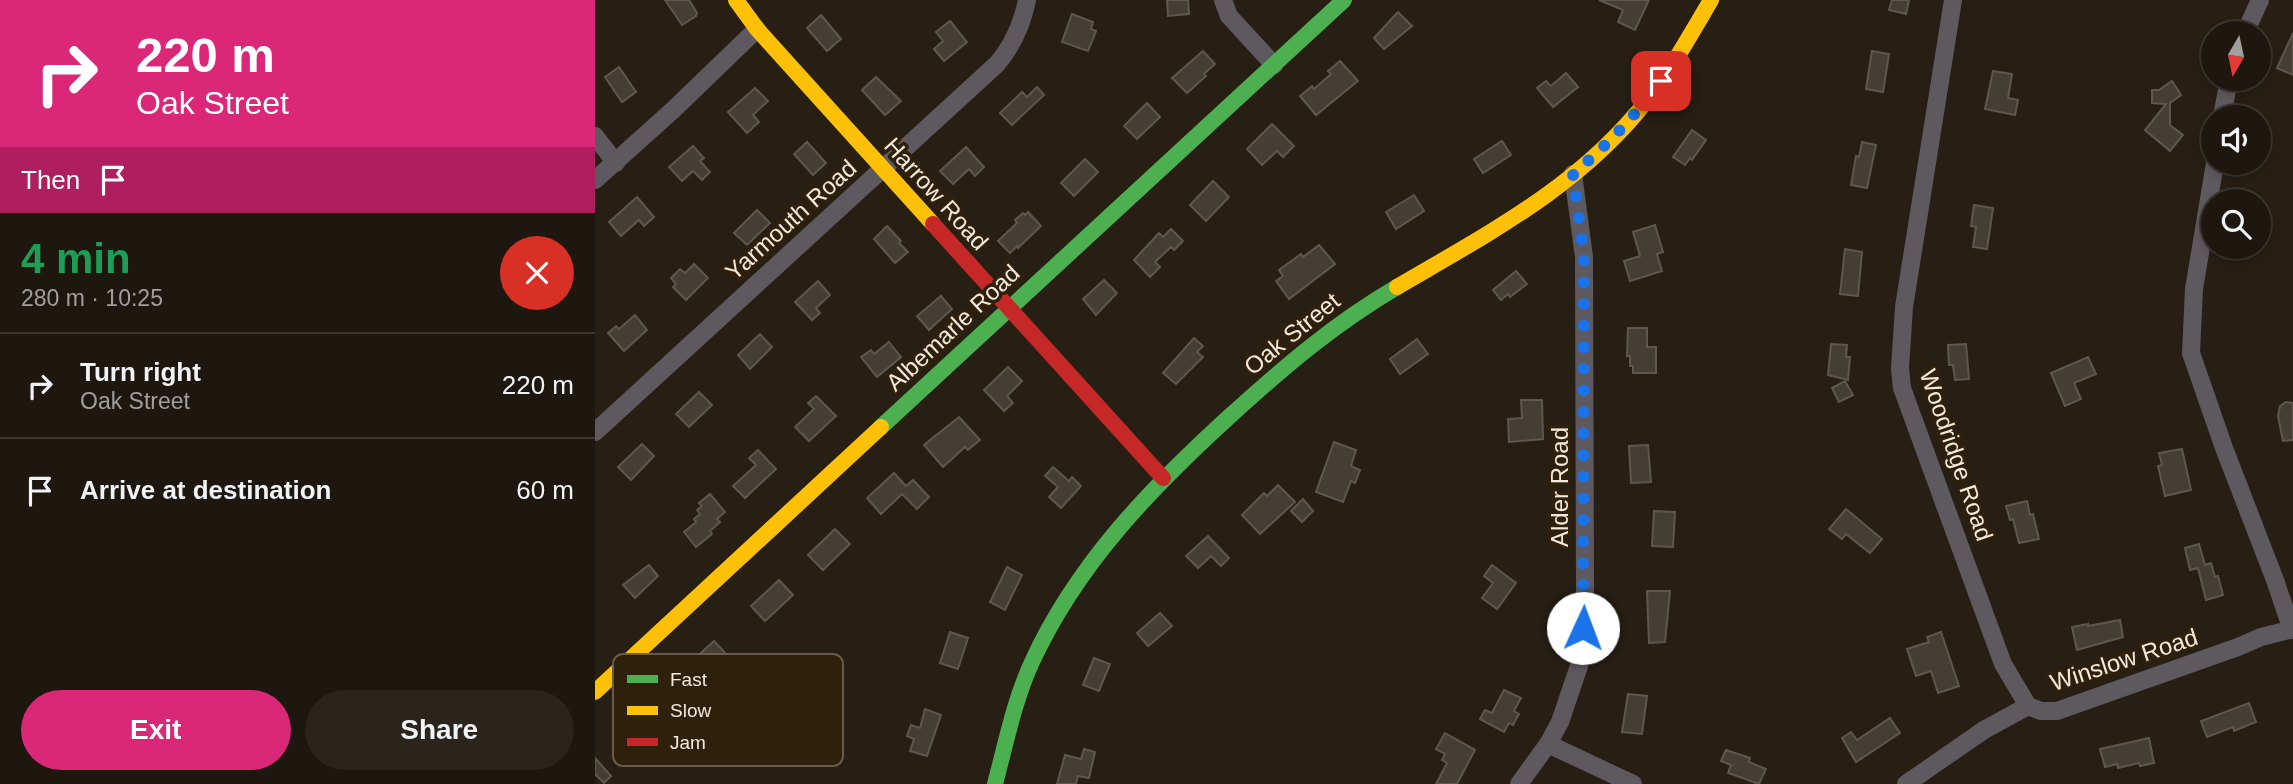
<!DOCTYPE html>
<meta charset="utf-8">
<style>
body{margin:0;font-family:Arial,sans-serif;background:#2a241d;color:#f1f3f6;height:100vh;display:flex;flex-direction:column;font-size:26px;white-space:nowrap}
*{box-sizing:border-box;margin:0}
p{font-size:23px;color:#a09f9e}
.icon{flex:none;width:38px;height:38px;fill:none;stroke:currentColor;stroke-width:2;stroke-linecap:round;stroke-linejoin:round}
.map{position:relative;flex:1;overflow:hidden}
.panel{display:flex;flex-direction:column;background:#1d170f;width:595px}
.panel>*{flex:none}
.guide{background:#db2777;color:#fff;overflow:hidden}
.needle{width:46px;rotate:189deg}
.fabs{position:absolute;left:1606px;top:21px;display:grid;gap:14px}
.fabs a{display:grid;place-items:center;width:70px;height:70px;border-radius:50%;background:#1d170f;box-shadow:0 4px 10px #0003,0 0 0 2px #3b362f;font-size:35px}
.pin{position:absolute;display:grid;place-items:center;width:60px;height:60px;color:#fff;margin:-30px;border-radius:14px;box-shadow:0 4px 10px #0006}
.me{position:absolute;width:77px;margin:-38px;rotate:2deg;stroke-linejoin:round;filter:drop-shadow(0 0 5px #0008)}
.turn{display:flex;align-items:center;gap:24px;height:147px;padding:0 21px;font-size:32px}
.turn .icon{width:91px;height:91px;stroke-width:2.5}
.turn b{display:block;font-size:49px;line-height:60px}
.then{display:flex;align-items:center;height:66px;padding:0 21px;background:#0003;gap:14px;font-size:26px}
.round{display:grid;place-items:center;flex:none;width:74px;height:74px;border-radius:37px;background:#2a241d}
.overview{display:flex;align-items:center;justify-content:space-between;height:119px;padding:0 21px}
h1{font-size:42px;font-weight:600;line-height:52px;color:#1e9e55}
.primary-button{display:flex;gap:14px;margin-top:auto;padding:14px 21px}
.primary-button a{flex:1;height:80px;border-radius:42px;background:#db2777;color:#fff;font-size:28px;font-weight:600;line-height:80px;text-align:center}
.primary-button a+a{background:#2a241d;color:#f1f3f6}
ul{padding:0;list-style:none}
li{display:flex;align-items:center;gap:21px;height:105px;padding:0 21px;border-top:2px solid #3b362f}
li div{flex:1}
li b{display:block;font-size:26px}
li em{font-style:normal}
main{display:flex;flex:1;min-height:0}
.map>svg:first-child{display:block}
.building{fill:#443e35;stroke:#5e574e;stroke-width:2}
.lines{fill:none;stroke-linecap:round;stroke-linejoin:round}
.street{stroke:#5e595e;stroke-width:18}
.fast{stroke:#4caf50;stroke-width:16}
.slow{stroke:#ffc107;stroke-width:16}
.jam{stroke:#c62828;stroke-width:16}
.route{stroke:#1a73e8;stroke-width:12;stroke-dasharray:0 21.6}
.labels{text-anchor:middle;stroke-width:7;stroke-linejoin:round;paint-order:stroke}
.street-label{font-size:24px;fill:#f3e9dd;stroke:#2f200c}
.key{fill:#2f200c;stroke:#6a5c4b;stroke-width:2}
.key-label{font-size:19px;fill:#f3e9dd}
</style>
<main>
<section class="panel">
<div class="guide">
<div class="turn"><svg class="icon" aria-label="right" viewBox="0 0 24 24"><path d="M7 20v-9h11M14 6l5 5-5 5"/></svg><div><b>220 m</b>Oak Street</div></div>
<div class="then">Then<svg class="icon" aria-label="arrive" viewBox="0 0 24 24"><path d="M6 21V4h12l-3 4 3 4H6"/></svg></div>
</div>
<div class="overview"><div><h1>4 min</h1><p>280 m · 10:25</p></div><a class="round" style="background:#d93025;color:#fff"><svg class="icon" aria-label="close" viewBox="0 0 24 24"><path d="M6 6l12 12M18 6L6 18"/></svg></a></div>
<ul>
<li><svg class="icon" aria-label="right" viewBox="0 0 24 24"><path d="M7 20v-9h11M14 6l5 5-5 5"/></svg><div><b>Turn right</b><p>Oak Street</p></div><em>220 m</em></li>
<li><svg class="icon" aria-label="arrive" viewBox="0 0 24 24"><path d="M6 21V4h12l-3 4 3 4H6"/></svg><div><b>Arrive at destination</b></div><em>60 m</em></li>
</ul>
<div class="primary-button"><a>Exit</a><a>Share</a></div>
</section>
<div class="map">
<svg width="1698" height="784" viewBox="0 0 1698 784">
<rect width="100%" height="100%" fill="#271f14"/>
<g class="building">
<polygon points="70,0 94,0 102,13 101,16 87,25"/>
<polygon points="572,0 593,0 594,14 573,16"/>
<polygon points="1004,0 1054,0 1040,30 1023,22 1028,10"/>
<polygon points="1297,0 1314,0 1311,14 1294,10"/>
<polygon points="803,12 817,26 789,49 779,38"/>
<polygon points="477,14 498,22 496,29 501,31 493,51 467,42"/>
<polygon points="226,15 246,39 232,51 212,28"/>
<polygon points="355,21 372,42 349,61 339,49 348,41 341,32"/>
<polygon points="1698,33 1698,75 1682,68"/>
<polygon points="608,51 620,64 609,74 611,76 592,93 577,78"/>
<polygon points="1277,51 1294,54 1288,92 1271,89"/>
<polygon points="745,61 763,81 721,115 705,96 717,86 719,89 736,74 733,71"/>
<polygon points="24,67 41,92 27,102 10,77"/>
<polygon points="1398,71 1417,74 1413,98 1423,100 1420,115 1390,109"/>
<polygon points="971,73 983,87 958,107 942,88 951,81 956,86"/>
<polygon points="281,77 306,101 290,115 267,90"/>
<polygon points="1577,81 1586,95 1575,103 1575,125 1588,135 1575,151 1550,130 1571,104 1557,103 1557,90 1564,90"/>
<polygon points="442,87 449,95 417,125 405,113 427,92 432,97"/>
<polygon points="160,88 173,101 158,115 164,122 152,133 133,112"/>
<polygon points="552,103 565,117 542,139 529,126"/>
<polygon points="677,124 699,146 688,157 682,151 667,165 652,149"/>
<polygon points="1097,130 1111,140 1097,160 1095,158 1090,165 1078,157"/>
<polygon points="907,141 916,155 888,173 879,159"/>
<polygon points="212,142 231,163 218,175 199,154"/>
<polygon points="1267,142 1281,145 1272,188 1256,185 1261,156 1264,157"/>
<polygon points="98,146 109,158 105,161 115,172 107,180 98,171 87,181 74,167"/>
<polygon points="371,147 389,167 380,176 374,169 358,184 345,171"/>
<polygon points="490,159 503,172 479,196 466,183"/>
<polygon points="618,181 634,197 611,221 595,205"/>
<polygon points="819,195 829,211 801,229 791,212"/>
<polygon points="42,197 59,217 49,226 44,220 26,236 14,222"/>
<polygon points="1379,205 1398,208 1392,249 1378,247 1381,227 1376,226"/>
<polygon points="162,210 175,223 152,245 139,233"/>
<polygon points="433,212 446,226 423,248 422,246 415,253 403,241 422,223 420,220 428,213 430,215"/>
<polygon points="1060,225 1068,252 1062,254 1067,271 1035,281 1029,261 1045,256 1038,232"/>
<polygon points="292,226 306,241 304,243 313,252 300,263 279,239"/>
<polygon points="576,229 588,241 579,250 576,247 560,262 565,267 555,277 539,260 564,233 568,237"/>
<polygon points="724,245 740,264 694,299 681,281 688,276 684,270 706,254 708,257"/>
<polygon points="1250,249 1267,252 1263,296 1245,294"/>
<polygon points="99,264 113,278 91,300 78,287 81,284 76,278 85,269 90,273"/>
<polygon points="921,271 932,284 915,297 913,294 906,300 898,290"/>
<polygon points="509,280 522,293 501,315 488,299"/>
<polygon points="223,281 235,295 221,308 225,313 217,320 200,302"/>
<polygon points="346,296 357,309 334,330 322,316"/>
<polygon points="40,315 52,330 29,351 13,333 21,326 24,329"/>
<polygon points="1033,328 1052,328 1052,347 1061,347 1061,373 1038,373 1038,366 1035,366 1035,356 1032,356"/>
<polygon points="165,334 177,347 155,369 143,355"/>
<polygon points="599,338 608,346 602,352 608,357 581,384 568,373"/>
<polygon points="822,339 833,354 805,374 795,359"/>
<polygon points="294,342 306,357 282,377 266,357 276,350 279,354"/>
<polygon points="1236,344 1252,345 1251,357 1255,357 1253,380 1233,375"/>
<polygon points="1371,344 1374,379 1360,380 1358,365 1354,365 1353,345"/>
<polygon points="1493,357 1501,374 1479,383 1486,399 1470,406 1456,373"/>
<polygon points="413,367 427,381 412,396 418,403 409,411 389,390"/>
<polygon points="1250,381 1258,395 1244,402 1237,388"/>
<polygon points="104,392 117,405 94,427 81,414"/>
<polygon points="221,396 241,416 214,441 200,427 219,409 213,403"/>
<polygon points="926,400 947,400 948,439 914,442 913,419 927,418"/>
<polygon points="1691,402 1698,403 1698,440 1688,441 1683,416 1685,406"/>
<polygon points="364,417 385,440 373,450 370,447 348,467 329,445"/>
<polygon points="739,442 761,450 756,466 765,470 760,483 756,481 748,502 721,492"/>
<polygon points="47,444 59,456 36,480 23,467"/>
<polygon points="1053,445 1056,482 1036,483 1034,446"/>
<polygon points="1587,449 1596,490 1570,496 1563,466 1567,465 1564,453"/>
<polygon points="163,450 181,469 150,498 138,486 161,465 154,458"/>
<polygon points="458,467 474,481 477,477 486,486 466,508 454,497 463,487 450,476"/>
<polygon points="299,473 311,486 318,480 334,497 322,509 307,494 286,514 272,498"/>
<polygon points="683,485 700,502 665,534 647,515 669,493 672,496"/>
<polygon points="115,494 130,512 122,519 125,522 115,531 117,534 101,547 89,532 101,522 99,519 105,514 102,510 107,506 104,503"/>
<polygon points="708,499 718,511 707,522 696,511"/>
<polygon points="1432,501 1435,515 1438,514 1444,539 1424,543 1418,519 1415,520 1411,506"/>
<polygon points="1251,509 1287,539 1275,553 1251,534 1247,539 1234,529"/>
<polygon points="1059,511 1080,512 1078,547 1057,546"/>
<polygon points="240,529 255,544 228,570 213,555"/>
<polygon points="613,536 634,558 626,566 616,556 603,568 591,556"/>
<polygon points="1604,544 1610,565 1616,563 1620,577 1623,576 1628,595 1611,600 1603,568 1595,570 1590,548"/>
<polygon points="54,565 63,576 40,598 28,585"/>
<polygon points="897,565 921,583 902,609 887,598 898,583 889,576"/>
<polygon points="412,567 427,575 410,610 395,602"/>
<polygon points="184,580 198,595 170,621 156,606"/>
<polygon points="1052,591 1075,591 1070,642 1054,643"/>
<polygon points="565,613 577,626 553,646 542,633"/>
<polygon points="1525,620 1528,637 1482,650 1477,627 1493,624 1493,626"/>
<polygon points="355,632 373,638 363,669 345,663"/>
<polygon points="1346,632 1364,686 1343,693 1336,671 1321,676 1312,649 1334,642 1332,637"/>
<polygon points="119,641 132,655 105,681 91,667"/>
<polygon points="499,658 515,664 504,691 488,685"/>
<polygon points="909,690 926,698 919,711 924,714 918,725 914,723 909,732 885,719 890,710 897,713"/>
<polygon points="1033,694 1052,696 1047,734 1027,732"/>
<polygon points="1654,703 1661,722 1639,731 1638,727 1612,737 1606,721"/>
<polygon points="330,709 346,715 332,756 315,751 319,739 312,736 316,725 325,728"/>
<polygon points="1295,718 1305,733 1261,762 1247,738 1256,732 1262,740"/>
<polygon points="850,733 880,750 862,784 841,784 852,763 847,760 850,754 841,749"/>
<polygon points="1554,738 1559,763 1545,766 1544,763 1523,768 1522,764 1510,767 1505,749"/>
<polygon points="489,749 500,752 494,778 483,776 481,784 462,784 470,755 486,759"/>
<polygon points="1131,750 1155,758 1154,762 1171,769 1164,784 1133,773 1136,765 1126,761"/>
<polygon points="0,758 16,776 9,783 0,774"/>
</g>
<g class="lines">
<g class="street">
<polyline points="628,0 634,16 679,65"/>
<polyline points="1358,0 1309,307 1305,368 1307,388 1408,664 1433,706"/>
<polyline points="1650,33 1665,0"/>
<polyline points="1627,117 1634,79"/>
<polyline points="0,136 21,163"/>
<polyline points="1620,163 1599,289 1596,353 1629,448 1680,580 1697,630"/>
<polyline points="0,180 78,110 162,29"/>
<path d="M0,432L402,64C418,45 427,25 432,0"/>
<polyline points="953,744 1038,784"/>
<polyline points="924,784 953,744 965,722 984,666 987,648 990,589 989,257 978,174"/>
<polyline points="1311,784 1389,730 1433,706 1446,711 1462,711 1643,647 1666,637 1698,629"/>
</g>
<g class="fast">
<polyline points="286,427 749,0"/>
<path d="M400,784C411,743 419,701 437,662C482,564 556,488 635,416C689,367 739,324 802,287"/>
</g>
<g class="slow">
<polyline points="141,0 162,29 338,224"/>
<path d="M802,287C894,233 987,185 1053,99C1077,68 1096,34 1116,0"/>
<polyline points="0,692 286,427"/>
</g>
<polyline class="jam" points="338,224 568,478"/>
</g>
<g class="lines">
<path class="route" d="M988,628L989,257L978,174C1011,146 1040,116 1066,81"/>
</g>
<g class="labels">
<g class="street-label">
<text transform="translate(341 194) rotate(48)" y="8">Harrow Road</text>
<text transform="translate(196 220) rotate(-42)" y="8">Yarmouth Road</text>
<text transform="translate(358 328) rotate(-43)" y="8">Albemarle Road</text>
<text transform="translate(697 334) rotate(-39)" y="8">Oak Street</text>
<text transform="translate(1361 455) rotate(71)" y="8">Woodridge Road</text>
<text transform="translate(965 487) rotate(-90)" y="8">Alder Road</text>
<text transform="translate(1529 660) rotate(-18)" y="8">Winslow Road</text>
</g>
</g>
<rect x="18" y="654" width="230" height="112" rx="10" class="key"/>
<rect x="32" y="675" width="31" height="8" fill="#4caf50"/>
<rect x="32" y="706" width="31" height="9" fill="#ffc107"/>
<rect x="32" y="738" width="31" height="8" fill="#c62828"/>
<g class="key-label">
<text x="75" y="686">Fast</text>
<text x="75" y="717">Slow</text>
<text x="75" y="749">Jam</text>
</g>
</svg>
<div class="fabs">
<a><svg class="needle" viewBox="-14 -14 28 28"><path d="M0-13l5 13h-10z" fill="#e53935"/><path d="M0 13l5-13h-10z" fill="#a09f9e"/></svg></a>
<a><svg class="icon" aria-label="sound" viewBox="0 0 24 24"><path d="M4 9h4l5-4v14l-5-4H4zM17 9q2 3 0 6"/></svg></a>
<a><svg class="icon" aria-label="search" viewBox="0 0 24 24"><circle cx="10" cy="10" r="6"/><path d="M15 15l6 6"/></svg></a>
</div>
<div class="pin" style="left:1066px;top:81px;background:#d93025"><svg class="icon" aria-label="arrive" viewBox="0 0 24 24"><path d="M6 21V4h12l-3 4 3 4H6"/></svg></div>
<svg class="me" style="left:988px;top:628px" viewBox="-20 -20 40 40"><circle r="19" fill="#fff"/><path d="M0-13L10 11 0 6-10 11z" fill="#1a73e8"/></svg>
</div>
</main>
